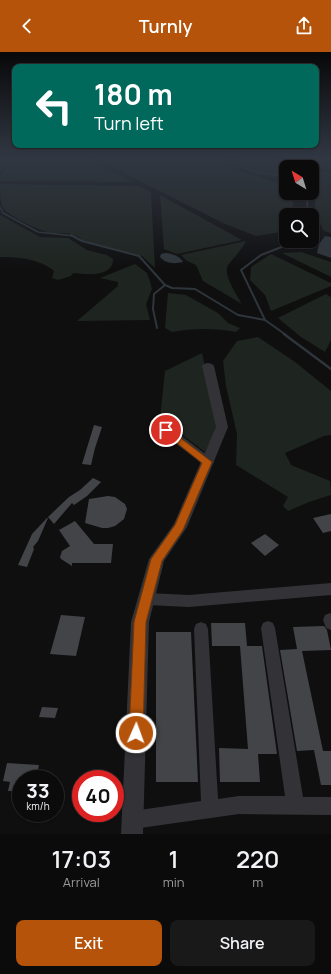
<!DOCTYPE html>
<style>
body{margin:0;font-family:Manrope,sans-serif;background:#19191a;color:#f1f3f6;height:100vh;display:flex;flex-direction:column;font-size:15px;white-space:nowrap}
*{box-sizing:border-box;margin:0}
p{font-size:13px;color:#9a9b9d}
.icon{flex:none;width:22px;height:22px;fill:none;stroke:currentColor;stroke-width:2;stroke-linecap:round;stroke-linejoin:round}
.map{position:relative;height:782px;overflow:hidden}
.details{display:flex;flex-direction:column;background:#0b0b0c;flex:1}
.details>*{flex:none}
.top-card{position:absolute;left:12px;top:12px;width:307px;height:84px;border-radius:8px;box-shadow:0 1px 3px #0004,0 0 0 1px #2b2b2d;background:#00695c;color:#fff;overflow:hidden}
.needle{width:26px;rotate:322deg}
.controls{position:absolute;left:279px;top:108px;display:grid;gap:8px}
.controls a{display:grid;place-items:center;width:40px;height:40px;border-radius:8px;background:#0b0b0c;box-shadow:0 1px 3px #0004,0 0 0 1px #2b2b2d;font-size:20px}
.speed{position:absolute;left:12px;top:718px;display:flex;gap:8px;font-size:20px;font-weight:700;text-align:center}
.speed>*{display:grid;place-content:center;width:52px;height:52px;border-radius:50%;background:#0b0b0c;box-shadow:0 1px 3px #0004,0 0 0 1px #2b2b2d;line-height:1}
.speed small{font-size:10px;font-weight:400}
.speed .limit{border:6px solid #d22;background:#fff;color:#111}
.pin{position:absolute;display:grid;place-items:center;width:34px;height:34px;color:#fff;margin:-17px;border:2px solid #fff;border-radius:50%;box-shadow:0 1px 4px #0007}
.me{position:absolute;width:44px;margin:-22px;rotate:2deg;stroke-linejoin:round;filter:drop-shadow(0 0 3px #0008)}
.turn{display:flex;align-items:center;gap:14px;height:84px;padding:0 16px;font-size:18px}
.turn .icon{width:52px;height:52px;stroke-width:2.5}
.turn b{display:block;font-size:28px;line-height:34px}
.eta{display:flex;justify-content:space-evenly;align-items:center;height:68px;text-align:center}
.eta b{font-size:24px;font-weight:600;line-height:28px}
.cta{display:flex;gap:8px;margin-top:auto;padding:8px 16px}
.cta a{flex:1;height:46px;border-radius:8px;background:#b45309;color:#fff;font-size:16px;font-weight:600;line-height:46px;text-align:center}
.cta a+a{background:#19191a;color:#f1f3f6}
header{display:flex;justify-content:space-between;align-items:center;height:52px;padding:0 16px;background:#b45309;color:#fff;font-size:18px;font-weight:600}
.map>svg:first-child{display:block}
.green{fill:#1e241f}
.water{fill:#2e353b}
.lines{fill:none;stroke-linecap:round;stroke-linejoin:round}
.stream-far2{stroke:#2e353b;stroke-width:1.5}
.stream-far1{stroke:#2e353b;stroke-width:2}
.stream{stroke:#2e353b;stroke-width:2.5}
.building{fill:#434448}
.minor{fill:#333337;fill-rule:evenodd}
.tertiary{fill:#333337;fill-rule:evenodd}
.route{fill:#b45309;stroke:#753606}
</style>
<header><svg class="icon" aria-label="back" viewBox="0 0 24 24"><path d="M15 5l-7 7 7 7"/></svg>Turnly<svg class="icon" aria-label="share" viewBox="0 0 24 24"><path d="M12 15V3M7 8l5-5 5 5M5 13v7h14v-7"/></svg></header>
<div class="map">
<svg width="331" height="782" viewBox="0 0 331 782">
<rect width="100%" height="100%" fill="#0f0f10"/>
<g class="green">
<polygon points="0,106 86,106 133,130 0,129 0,125 6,115 0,113"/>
<polygon points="94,106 225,106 223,109 239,119 282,132 286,137 286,141 290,141 291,143 295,163 286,163 286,179 256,184 223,171"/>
<path d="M241,106H271L307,115H286V123C271,120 250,121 240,108Z"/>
<polygon points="276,106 331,106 331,119"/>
<polygon points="312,116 331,121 331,181 324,179 315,162 315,142 312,136"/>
<path d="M0,132L140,134L151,140L155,216L142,204L83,189C75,179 64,182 52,181C41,180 9,164 3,156C0,149 0,139 0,132Z"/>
<polygon points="160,143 242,188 177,202 164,197"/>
<path d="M0,163L40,185L68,186L87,198L107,203L113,207C113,226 86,222 73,221L71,224L58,228L52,226L54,219C40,207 18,205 0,205Z"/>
<path d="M246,189C240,200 236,203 229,212C221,220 237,243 242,252L203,229L196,213L187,209L181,203Z"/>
<polygon points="301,200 331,210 331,225 282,201"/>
<polygon points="271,202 331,231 331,234 271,259 265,243 250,228 251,215"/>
<polygon points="135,212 147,221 150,229 152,237 146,252 150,268 77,269 118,234 118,230 100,226"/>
<path d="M168,241L186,243L218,261L228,271L240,276L236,280C216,276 192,276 172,280L165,276Z"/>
<polygon points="326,242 331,245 331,288 325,300 301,285 278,266"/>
<polygon points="258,285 295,310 331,339 331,383 324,384 285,401 291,413 330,429 331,443 309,450 288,459 283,454 288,445 236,413 237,382 226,334 223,309 237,289"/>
<polygon points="202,301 218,373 205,400 160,366 165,319"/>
</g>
<g class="water">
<polygon points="325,184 331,185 331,206 317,201 319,192"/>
<path d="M165,201C171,201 180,204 183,210C175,212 166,212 160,205L161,202Z"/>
</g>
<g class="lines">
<g class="stream-far2">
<polyline points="236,106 241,114 257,120 286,125"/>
<polyline points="0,115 2,115 0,118"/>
<polyline points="308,141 307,157 309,163"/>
<polyline points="0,155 3,161 38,180 74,184"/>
<polyline points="312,173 312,180"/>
</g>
<g class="stream-far1">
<polyline points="71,183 82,189 139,204 165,233 172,236 195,237 238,263 265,268"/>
<polyline points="157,276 153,257 154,242 165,233"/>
<polyline points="286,283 265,268 241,218 261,203 297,189"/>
</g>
<polyline class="stream" points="284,282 331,317"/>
</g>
<g class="building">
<polygon points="94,373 102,375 95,396 91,413 82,412"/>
<polygon points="93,426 101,430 87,444 74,453 72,451 54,472 48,465 69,445 80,438"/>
<polygon points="108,444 115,445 125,452 127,457 124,467 115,474 108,476 102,476 85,471 89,447"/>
<polygon points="331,462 331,479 323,481 313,466"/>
<polygon points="47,466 48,466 38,489 33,495 34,497 27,515 18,513 32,482"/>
<polygon points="75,469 94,492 113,492 111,511 72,511 72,514 61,507 60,505 62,499 70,494 59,478"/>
<polygon points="265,482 279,493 265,504 251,491"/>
<polygon points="61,563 85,565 76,604 50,602"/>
<polygon points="211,571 245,571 247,594 262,594 277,702 258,702 260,730 220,730 219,696 248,697 240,594 212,594"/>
<polygon points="324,574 327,578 331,598 302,599 323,699 331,699 331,733 321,733 314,698 297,699 280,598 297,597 293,575"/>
<polygon points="156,580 191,580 198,730 156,730"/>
<polygon points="42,655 58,656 55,666 39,665"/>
<polygon points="7,711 39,713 36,727 21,727 21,739 8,739 10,730 3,729"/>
</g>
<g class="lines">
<g class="minor">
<polygon points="166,374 170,375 212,407 214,410 212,413 208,414 204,413 162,381 161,378 162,375"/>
<polygon points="331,531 331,543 189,555 147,553 142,552 140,547 142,542 147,541 189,543"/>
<polygon points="330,561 331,562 331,578 326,576 323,568 325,563"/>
<polygon points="268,569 273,571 275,576 303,745 331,745 331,763 239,762 133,777 126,775 124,768 126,761 133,759 201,749 194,577 196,572 201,570 206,572 208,577 218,747 239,744 285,744 261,576 263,571"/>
</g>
<polygon class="tertiary" points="208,311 212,312 214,314 228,375 187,475 164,509 149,570 143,782 121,782 131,570 149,507 174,472 216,375 202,314 204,312"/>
</g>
<linearGradient id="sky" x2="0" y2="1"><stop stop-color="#080809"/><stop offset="0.49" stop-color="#313742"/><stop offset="1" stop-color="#313742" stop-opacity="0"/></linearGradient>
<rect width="331" height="216" fill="url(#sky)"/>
<polygon class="route" points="166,375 212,410 183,478 162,509 146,570 143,681 141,686 136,688 131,686 129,681 134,570 151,507 175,473 202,411 163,380 161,378"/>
</svg>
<div class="controls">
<a><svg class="needle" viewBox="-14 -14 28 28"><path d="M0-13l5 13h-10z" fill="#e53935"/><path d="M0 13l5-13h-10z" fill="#9a9b9d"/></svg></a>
<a><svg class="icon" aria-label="search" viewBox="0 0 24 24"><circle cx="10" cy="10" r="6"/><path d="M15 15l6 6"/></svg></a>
</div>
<div class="speed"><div>33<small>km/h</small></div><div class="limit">40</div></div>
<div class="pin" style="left:166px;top:378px;background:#d93025"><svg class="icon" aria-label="arrive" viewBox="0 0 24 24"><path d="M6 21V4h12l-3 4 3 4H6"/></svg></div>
<svg class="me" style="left:136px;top:681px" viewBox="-20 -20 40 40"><circle r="17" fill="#b45309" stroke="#fff" stroke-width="3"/><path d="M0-11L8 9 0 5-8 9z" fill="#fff"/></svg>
<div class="top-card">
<div class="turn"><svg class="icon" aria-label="left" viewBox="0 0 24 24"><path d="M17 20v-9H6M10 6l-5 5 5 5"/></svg><div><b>180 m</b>Turn left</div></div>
</div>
</div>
<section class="details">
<div class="eta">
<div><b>17:03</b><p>Arrival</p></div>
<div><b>1</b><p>min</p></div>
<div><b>220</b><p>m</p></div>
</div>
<div class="cta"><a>Exit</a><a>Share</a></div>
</section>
